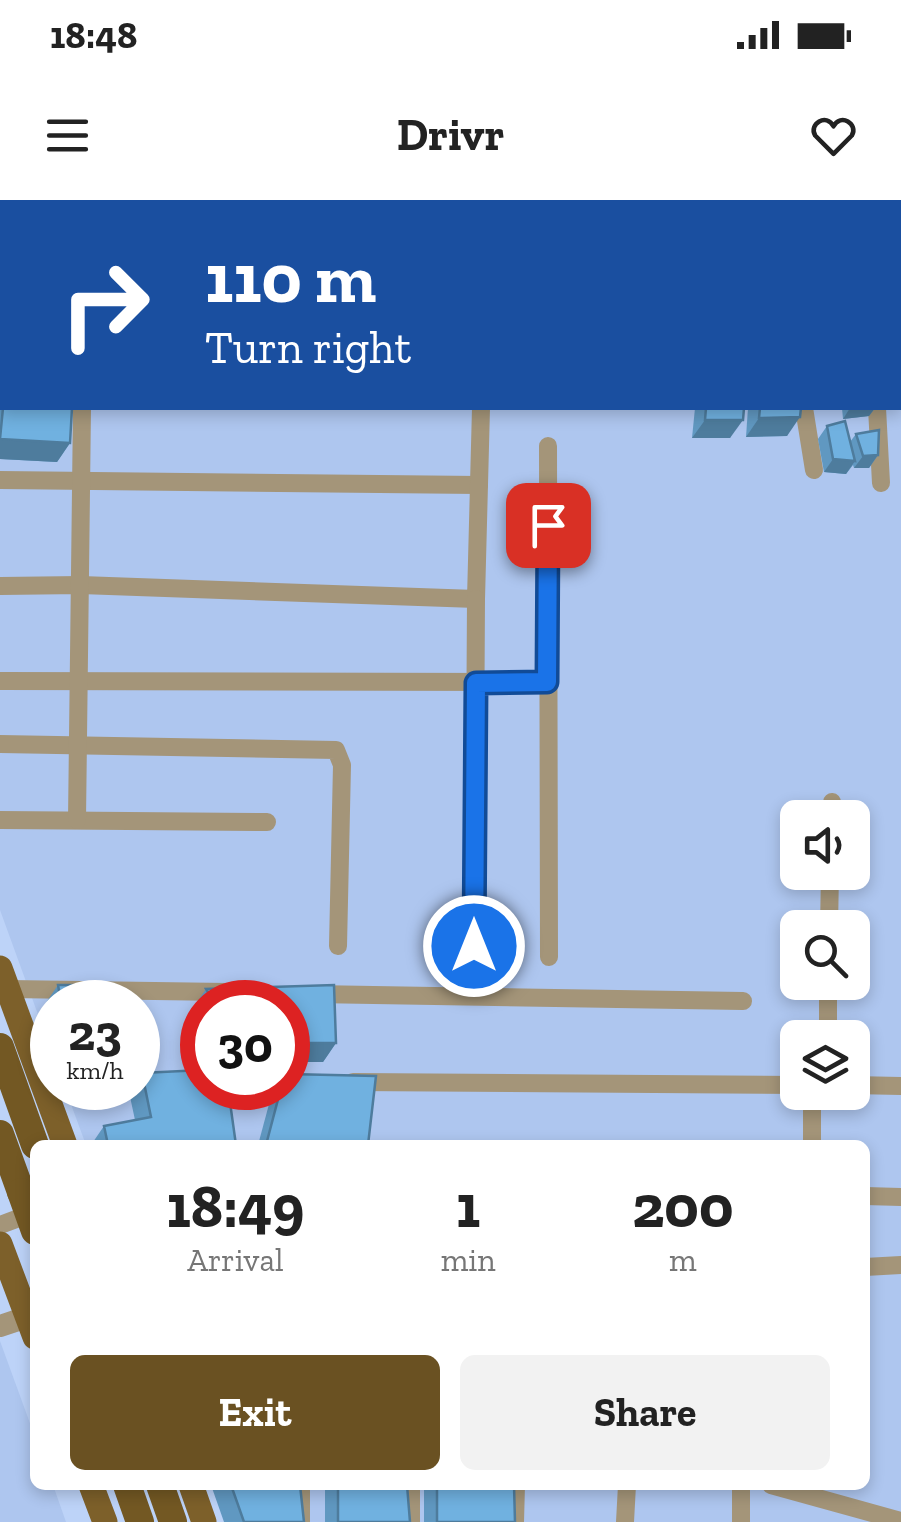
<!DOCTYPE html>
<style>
body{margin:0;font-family:"Zilla Slab",serif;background:#f2f2f2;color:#222;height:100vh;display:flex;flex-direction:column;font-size:38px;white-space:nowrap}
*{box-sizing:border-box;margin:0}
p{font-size:32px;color:#767676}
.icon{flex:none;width:55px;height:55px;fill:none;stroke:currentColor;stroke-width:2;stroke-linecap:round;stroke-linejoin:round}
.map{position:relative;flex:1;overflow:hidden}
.details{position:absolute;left:30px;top:940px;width:840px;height:350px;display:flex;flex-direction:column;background:#fff;border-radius:15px;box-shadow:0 5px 15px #0003}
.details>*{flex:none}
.banner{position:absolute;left:0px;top:0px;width:902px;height:210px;box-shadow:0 5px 15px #0003;background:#1a4fa0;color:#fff;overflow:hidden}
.controls{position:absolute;left:780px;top:600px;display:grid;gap:20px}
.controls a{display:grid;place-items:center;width:90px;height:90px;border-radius:15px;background:#fff;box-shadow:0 5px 15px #0003;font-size:50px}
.speed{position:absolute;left:30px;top:780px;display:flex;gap:20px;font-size:50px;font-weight:700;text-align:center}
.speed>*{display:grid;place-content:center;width:130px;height:130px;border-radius:50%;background:#fff;box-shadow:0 5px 15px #0003;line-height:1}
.speed small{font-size:25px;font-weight:400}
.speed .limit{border:15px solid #d22;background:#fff;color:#111}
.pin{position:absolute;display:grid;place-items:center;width:85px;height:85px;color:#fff;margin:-42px;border-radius:20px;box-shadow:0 5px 15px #0006}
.me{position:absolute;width:110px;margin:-55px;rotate:0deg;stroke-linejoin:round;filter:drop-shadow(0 0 8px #0008)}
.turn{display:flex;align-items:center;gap:35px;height:210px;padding:0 40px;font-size:45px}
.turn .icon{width:130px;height:130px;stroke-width:2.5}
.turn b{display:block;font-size:70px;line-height:85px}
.eta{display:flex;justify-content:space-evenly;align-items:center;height:170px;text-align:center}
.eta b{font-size:60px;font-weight:800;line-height:70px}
.action{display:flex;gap:20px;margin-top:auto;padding:20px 40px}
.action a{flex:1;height:115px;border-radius:15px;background:#6a5122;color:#fff;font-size:40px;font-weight:800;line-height:115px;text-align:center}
.action a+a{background:#f2f2f2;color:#222}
.status{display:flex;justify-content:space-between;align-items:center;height:70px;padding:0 50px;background:#fff;direction:ltr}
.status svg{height:28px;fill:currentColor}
header{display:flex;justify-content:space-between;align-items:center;height:130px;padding:0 40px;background:#fff;font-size:45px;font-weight:800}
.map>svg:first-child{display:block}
.built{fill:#aec6ef;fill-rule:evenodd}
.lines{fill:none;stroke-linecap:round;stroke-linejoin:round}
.minor{stroke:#a49579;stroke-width:18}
.tertiary{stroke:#a49579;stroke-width:22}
.primary{stroke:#7d602a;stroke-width:25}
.trunk{stroke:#735823;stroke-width:28}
.trunk-bridge{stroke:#735823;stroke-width:28}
.wall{fill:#6098c1}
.shaded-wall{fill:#4e7c9d}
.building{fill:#70b1e0;stroke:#4e7c9d;stroke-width:2.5}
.route-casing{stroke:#114b97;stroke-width:25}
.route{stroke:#1a73e8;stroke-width:18}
</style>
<div class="status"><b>18:48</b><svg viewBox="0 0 49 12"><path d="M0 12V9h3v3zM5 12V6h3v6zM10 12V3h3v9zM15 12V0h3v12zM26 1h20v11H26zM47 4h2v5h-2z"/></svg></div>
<header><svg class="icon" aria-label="menu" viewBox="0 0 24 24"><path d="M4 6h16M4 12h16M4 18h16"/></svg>Drivr<svg class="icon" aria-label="heart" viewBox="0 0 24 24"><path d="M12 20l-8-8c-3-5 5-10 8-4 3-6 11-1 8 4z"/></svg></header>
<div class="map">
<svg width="901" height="1322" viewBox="0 0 901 1322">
<rect width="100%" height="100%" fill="#bdd3f8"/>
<g class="built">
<path d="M0,0H901V1322H225L212,1285H865V945H86L65,888H138V802H52V853L0,710ZM2,2H900V208H2ZM798,618H852V672H798ZM798,728H852V782H798ZM202,802H288V888H202ZM798,838H852V892H798Z"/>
<polygon points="0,1141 35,1237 35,1285 53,1285 66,1322 0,1322"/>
</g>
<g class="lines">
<g class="minor">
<polyline points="772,0 773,2"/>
<polyline points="866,0 866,2"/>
<polyline points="631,2 631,0"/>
<polyline points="804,208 814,270"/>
<polyline points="877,208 881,283"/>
<polyline points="548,246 549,757"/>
<polyline points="0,280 479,285"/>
<polyline points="0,386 81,385 476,399 481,208"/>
<polyline points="0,481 547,482"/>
<polyline points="0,544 336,550 342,565 338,746"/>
<polyline points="831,618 832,602"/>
<polyline points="0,620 267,622"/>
<polyline points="77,620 82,208"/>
<polyline points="829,728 830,672"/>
<polyline points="474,746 476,399"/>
<polyline points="8,789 227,792"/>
<polyline points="313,794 743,801"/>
<polyline points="828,838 828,782"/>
<polyline points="353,882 798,885"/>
<polyline points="852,885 901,886"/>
<polyline points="812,892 812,945"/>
<polyline points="865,996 901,997"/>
<polyline points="0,1025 35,1012"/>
<polyline points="865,1067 901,1065"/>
<polyline points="301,1285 301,1322"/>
<polyline points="411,1285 411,1322"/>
<polyline points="741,1285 741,1322"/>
<polyline points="771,1285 901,1321"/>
<polyline points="515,1322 516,1285"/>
<polyline points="625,1322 627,1285"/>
</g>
<polyline class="tertiary" points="0,1126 27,1117"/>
<g class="primary">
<polyline points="0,768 65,945"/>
<polyline points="0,1044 35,1137"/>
<polyline points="91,1285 105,1322"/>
<polyline points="191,1285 204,1322"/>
</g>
<g class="trunk">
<polyline points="0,847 35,945"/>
<polyline points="0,934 21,992"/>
<polyline points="127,1285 140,1322"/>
<polyline points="160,1285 173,1322"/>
</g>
<polyline class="trunk-bridge" points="21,992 35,1031"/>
</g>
<g class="wall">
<polygon points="2,175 2,208 70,243 57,262 0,259 0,179"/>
<polygon points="695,208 744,208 730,238 692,238"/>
<polygon points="748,208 801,208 787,236 746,237"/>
<polygon points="842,208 875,208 869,216 843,219"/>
<polygon points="827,226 850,242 856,234 878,255 869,268 854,268 853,265 846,274 824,272 818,239"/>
<polygon points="58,785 120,802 52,802 52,842 45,804"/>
<polygon points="334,785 336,843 323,862 288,862 288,802 202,802 202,823 193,808 206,789"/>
<polygon points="142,873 236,945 91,945 104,926 135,920 129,892 132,888 138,888 138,880"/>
<polygon points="276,888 288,888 368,945 258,945 272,893"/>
<polygon points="211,1285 300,1285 304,1322 224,1322"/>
<polygon points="325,1285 407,1285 410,1322 325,1322"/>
<polygon points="424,1285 514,1285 515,1322 424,1322"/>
</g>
<g class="shaded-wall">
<rect x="0" y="34" width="2" height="25"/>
<rect x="0" y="95" width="2" height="21"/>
<polygon points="850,208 875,208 869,216 843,219"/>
<polygon points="800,217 787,236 746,237 759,218"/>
<polygon points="705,220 743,220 730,238 692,238"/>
<polygon points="0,239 70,243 57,262 0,259"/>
<polygon points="878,255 869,268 854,268 863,256"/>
<polygon points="833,259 855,261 846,274 824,272"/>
<polygon points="288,843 336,843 323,862 288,862"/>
</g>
<g class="building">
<polygon points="0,0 91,0 91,2 2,2 2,34 0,34"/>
<polygon points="793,0 819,0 818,2 793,2"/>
<rect x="828" y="0" width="34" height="2"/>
<rect x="0" y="61" width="2" height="34"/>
<rect x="900" y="148" width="1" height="40"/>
<polygon points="3,208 72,208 70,243 0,239"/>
<polygon points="706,208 744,208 743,220 705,220"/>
<polygon points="760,208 801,208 800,217 759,218"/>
<polygon points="845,221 855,261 833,259 827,226"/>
<polygon points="879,230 878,255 863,256 856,234"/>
<polygon points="58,785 115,785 120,802 61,802"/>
<polygon points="334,785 336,843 288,843 288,802 214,802 206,789"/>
<polygon points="202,870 202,888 228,888 236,945 108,945 104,926 151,917 142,873"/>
<polygon points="288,874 376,876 368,945 266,945 281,888 288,888"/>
<polygon points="231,1285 300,1285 304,1322 244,1322"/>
<polygon points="338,1285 407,1285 410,1322 338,1322"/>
<polygon points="437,1285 514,1285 515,1322 437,1322"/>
</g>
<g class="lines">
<g class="route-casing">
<polyline id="route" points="474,746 476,483 547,482 548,325"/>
</g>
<use href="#route" class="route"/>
</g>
</svg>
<div class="controls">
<a><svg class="icon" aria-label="sound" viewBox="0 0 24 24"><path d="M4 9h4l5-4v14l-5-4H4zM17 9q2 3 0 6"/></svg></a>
<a><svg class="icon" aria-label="search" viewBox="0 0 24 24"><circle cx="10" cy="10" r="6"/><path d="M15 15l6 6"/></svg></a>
<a><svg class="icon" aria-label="layers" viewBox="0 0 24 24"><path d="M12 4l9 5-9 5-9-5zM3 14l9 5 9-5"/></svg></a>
</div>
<div class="speed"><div>23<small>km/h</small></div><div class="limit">30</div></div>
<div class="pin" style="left:548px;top:325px;background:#d93025"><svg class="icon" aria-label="arrive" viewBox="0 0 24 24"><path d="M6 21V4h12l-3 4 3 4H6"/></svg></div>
<svg class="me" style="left:474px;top:746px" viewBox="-20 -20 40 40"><circle r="17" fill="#1a73e8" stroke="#fff" stroke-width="3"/><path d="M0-11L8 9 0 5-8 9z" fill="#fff"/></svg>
<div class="banner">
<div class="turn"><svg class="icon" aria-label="right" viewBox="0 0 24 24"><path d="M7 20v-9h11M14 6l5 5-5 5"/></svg><div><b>110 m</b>Turn right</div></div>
</div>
<section class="details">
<div class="eta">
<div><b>18:49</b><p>Arrival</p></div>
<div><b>1</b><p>min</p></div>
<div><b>200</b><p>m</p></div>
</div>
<div class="action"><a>Exit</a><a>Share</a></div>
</section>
</div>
